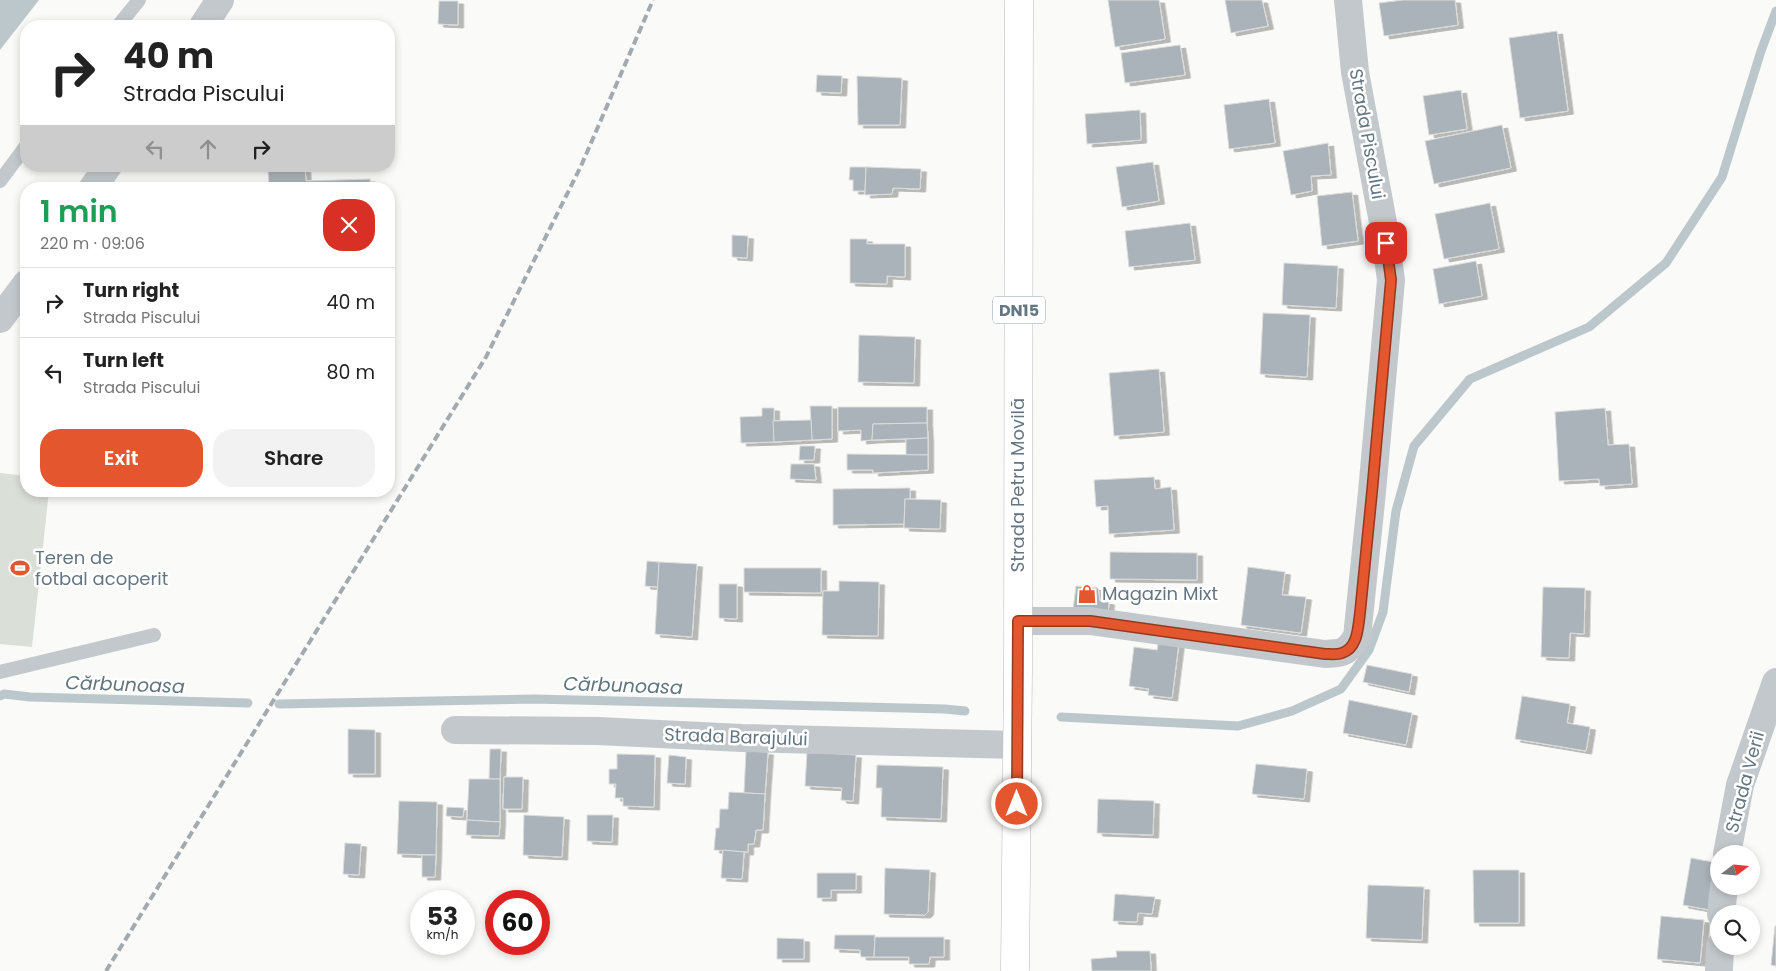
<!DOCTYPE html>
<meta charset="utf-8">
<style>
body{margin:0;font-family:Poppins,sans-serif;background:#f2f2f2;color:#222;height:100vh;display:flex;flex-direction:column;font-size:19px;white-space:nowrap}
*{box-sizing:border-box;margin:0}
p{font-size:16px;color:#767676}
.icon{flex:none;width:28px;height:28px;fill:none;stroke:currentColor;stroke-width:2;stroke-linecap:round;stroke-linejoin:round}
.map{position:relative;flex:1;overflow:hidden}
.sheet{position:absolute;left:20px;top:182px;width:375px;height:315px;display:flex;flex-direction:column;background:#fff;border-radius:20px;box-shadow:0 2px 8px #0003}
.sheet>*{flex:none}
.top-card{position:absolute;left:20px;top:20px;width:375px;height:152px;border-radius:20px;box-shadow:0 2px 8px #0003;background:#fff;color:#222;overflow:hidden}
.needle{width:32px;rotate:74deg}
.buttons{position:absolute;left:1710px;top:845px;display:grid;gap:10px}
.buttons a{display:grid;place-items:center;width:50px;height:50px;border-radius:50%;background:#fff;box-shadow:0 2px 8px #0003;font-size:25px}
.speed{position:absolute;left:410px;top:890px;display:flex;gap:10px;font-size:25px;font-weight:700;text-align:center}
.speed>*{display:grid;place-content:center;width:65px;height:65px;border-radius:50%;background:#fff;box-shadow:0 2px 8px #0003;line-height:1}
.speed small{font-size:12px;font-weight:400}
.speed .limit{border:8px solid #d22;background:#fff;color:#111}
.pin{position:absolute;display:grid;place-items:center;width:42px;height:42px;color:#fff;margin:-21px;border-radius:10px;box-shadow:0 2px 8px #0006}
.me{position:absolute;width:55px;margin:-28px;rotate:0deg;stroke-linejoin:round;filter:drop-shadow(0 0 4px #0008)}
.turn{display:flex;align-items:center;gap:18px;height:105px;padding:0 20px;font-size:22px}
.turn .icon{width:65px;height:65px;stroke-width:2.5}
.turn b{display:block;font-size:35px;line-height:42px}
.lanes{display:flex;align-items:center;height:48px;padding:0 20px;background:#0003;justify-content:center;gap:25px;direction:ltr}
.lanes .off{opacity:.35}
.round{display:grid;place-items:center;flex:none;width:52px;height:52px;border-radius:20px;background:#f2f2f2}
.overview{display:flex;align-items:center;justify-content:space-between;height:85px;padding:0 20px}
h1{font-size:30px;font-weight:600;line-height:38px;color:#1e9e55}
.button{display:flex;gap:10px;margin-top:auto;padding:10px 20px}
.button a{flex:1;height:58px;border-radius:20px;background:#e4572e;color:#fff;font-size:20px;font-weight:600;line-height:58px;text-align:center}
.button a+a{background:#f2f2f2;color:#222}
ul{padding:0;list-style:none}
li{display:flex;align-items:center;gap:15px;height:70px;padding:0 20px;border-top:1px solid #e0e0e0}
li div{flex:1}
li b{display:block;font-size:19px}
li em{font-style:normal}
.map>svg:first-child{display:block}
.green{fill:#dadfd7}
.water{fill:#bbc7cb}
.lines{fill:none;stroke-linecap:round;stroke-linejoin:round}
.stream{stroke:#bbc7cb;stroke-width:9}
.building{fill:#aab3b9;stroke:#dcdcda;filter:url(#shadow)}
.primary-casing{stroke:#b5babe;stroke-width:29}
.service{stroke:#c3c8cc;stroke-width:14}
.minor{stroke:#c3c8cc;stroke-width:28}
.primary{stroke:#fff;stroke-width:28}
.rail{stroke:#a2aab0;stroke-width:4;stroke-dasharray:8 4;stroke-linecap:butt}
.route-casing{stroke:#94391e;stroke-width:12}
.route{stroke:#e4572e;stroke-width:9}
.labels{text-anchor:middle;stroke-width:5;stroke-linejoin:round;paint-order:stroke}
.shield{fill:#fff;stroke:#939fa8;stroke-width:1}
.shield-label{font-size:16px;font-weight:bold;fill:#657683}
.street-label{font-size:18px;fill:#657683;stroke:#fff}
.poi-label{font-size:18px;fill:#657683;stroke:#fff;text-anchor:start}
.water-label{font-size:19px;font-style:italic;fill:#60757c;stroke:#fff}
</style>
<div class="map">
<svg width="1776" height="971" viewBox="0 0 1776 971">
<defs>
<filter id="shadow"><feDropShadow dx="5.5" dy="3" stdDeviation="0" flood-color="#0004"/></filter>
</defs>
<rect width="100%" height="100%" fill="#fafaf8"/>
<polygon class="green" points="0,473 26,476 26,491 49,491 32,647 0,644"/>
<polygon class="water" points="0,0 39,0 0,50"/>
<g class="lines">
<g class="stream">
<polyline points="0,696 4,694 30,697 248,703"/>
<polyline points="279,704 534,699 945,709 965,711"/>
<polyline points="1061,717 1238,726 1292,711 1341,689 1369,650 1383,612 1396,511 1414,446 1470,379 1589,327 1666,263 1722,177 1761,51 1776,11"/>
</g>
</g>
<g class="building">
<polygon points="1108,0 1159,0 1165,39 1115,47"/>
<polygon points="1225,0 1262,0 1268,26 1231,33"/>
<polygon points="1403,0 1455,0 1458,25 1384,36 1379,3"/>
<polygon points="439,1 458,1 458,25 438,24"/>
<polygon points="1557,31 1568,111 1520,118 1509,38"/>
<polygon points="1180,45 1185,75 1125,83 1121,53"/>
<polygon points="817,75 842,76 841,93 816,92"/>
<polygon points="857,76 902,78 900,125 858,125"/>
<polygon points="1461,90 1467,129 1429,135 1423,96"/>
<polygon points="1269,99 1275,143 1229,149 1224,105"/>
<polygon points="1140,110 1141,140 1087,144 1085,114"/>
<polygon points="1502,125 1511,168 1434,184 1425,141"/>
<polygon points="1328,143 1331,175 1311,176 1312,191 1291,195 1283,151"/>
<polygon points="1153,162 1159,201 1122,207 1116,167"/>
<polygon points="850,167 866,167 865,191 853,191 853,180 849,180"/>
<polygon points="866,167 921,169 920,189 893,188 892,194 865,195"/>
<polygon points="305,169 306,181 370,179 371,189 269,189 268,170"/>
<polygon points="1352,192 1358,241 1322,246 1317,196"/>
<polygon points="1490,203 1499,249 1444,259 1435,214"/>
<polygon points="1190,223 1195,260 1129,267 1125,231"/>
<polygon points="732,235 748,236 747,258 732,257"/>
<polygon points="850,239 867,239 867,244 905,244 905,277 887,276 887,284 850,283"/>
<polygon points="1476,261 1482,296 1439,304 1433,269"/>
<polygon points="1284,263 1338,266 1336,308 1282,305"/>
<polygon points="1263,313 1310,315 1307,377 1260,374"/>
<polygon points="859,335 915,337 914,383 858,382"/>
<polygon points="1159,369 1164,432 1114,436 1109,373"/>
<polygon points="810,406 832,406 832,439 812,440"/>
<polygon points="838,407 927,407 927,423 873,424 872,440 861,441 861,430 838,431"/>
<polygon points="762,408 774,408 774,442 741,443 740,417 762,416"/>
<polygon points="1605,408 1608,445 1629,444 1632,484 1600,486 1599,479 1559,481 1555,412"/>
<polygon points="811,420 812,440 774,442 773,421"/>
<polygon points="927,423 928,438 872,440 873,424"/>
<polygon points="928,438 928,455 906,455 906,439"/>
<polygon points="800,446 815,446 814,460 799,460"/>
<polygon points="847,454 928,455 928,470 873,473 873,470 847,470"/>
<polygon points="791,464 814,464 816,480 790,479"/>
<polygon points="1154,477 1155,489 1171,487 1174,530 1109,534 1108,506 1096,507 1094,480"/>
<polygon points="910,488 910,499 905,499 904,524 833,525 833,489"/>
<polygon points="905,499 941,500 940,529 904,528"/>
<polygon points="1110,552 1197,553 1197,580 1110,579"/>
<polygon points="647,561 659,562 658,587 645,586"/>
<polygon points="659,562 697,564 692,637 655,634"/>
<polygon points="1248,567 1285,572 1282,595 1306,597 1301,633 1241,625"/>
<polygon points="744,568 821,568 821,593 744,592"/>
<polygon points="839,581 879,582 878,636 822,635 823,591 839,591"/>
<polygon points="719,584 737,584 737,619 719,618"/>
<polygon points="1076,586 1098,588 1100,601 1109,602 1108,614 1073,610"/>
<polygon points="1543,587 1585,588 1584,634 1570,633 1569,658 1541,657"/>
<polygon points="1159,639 1179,642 1172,698 1148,695 1149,689 1129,686 1134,647 1157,650"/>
<polygon points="1367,665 1412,674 1409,692 1363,682"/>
<polygon points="1522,696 1570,704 1567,723 1590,727 1586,751 1515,739"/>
<polygon points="1349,700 1412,713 1406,745 1343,733"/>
<polygon points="348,729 375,730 375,774 348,774"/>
<polygon points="490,749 501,749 500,779 489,779"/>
<polygon points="746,751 768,752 765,794 744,793"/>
<polygon points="807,752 856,755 853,801 841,800 842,788 805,786"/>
<polygon points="617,754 655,755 654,807 623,806 623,798 615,798 616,784 609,784 609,769 617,769"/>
<polygon points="669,755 686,757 685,784 667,783"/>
<polygon points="1256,764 1307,769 1304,799 1252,794"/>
<polygon points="877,765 943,767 941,819 881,817 882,788 876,788"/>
<polygon points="504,777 523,777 522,809 503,809"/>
<polygon points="469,779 500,779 500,822 467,820"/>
<polygon points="729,792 765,794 763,830 756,830 754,844 748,844 748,852 714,850 716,828 719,828 720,809 728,809"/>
<polygon points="1098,799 1154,801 1153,835 1097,833"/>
<polygon points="399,801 437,802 436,855 397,854"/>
<polygon points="447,807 464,808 463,817 446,816"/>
<polygon points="524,815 564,817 562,857 523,855"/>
<polygon points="587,815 613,815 612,842 587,841"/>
<polygon points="467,820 500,822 499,836 466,835"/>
<polygon points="345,843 361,844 359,875 343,874"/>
<polygon points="723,850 744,852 742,879 721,878"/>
<polygon points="422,855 436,855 435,877 422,877"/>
<polygon points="1691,858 1718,863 1710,910 1683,905"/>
<polygon points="885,868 930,870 928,912 925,915 884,914"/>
<polygon points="1473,870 1519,870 1519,923 1474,923"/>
<polygon points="817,873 856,873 856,890 831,890 831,898 817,898"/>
<polygon points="1368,885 1424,887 1422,940 1366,938"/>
<polygon points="1115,894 1155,897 1152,914 1138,913 1137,922 1113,921"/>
<polygon points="1661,916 1704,920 1700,963 1657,959"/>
<polygon points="1775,926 1776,926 1776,966 1771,965"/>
<polygon points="835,935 875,935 874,957 861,957 860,950 834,949"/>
<polygon points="875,937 944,937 944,957 930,957 929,964 909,964 909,957 874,957"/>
<polygon points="777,938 804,939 804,959 777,959"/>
<polygon points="1116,951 1150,951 1151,971 1092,971 1091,959 1117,957"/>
</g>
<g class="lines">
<g class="primary-casing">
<polyline id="primary" points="1015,971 1018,670 1019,0"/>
</g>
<g class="service">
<polyline points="118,26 139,0"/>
<polyline points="0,181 26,146"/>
<polyline points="0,672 154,635"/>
</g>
<g class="minor">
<polyline points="203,26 220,0"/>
<polyline points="92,189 108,166"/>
<polyline points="0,319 26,284"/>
<path d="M1018,621H1090L1325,654C1344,653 1346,653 1357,637L1372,492L1391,280L1384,228L1355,72L1348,0"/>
<polyline points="455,730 598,731 742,738 1017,745"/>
<polyline points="1727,854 1740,785 1776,682"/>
<polyline points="1721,914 1724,886"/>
<polyline points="1719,971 1720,946"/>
</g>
<use href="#primary" class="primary"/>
<polyline class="rail" points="106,971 486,357 581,166 653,0"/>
</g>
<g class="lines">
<g class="route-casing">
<path id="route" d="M1017,804L1018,621H1090L1325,654C1330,654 1337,655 1342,653C1358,648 1358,627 1360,613L1372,492L1391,280L1386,243"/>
</g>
<use href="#route" class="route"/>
</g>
<defs>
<g id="stadium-bare" transform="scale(1.5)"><path d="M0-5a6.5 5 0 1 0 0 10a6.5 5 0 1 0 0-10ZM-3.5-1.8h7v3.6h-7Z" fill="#e4572e" stroke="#fff" stroke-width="2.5" paint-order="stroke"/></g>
<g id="shop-bare" transform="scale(1.5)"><path d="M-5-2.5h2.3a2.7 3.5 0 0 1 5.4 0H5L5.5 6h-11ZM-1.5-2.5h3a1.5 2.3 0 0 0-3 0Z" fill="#e4572e" stroke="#fff" stroke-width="2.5" paint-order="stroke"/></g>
</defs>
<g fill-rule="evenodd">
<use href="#stadium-bare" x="20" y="568"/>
<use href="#shop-bare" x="1087" y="594"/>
</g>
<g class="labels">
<rect class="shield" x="993" y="296.5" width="52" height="27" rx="4"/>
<g class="shield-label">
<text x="1019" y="316">DN15</text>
</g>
<g class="street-label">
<text transform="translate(1367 134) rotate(80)" y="6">Strada Piscului</text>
<text transform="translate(1018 485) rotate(-90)" y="6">Strada Petru Movilă</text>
<text transform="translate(736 737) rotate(2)" y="6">Strada Barajului</text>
<text transform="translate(1745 782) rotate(-75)" y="6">Strada Verii</text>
</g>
<g class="poi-label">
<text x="35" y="564">Teren de<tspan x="35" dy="21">fotbal acoperit</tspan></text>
<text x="1102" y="600">Magazin Mixt</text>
</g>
<g class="water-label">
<text transform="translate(125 684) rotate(2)" y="7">Cărbunoasa</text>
<text transform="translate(623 685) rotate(2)" y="7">Cărbunoasa</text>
</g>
</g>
</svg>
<div class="buttons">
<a><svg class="needle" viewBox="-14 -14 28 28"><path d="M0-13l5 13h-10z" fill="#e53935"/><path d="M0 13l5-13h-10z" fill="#767676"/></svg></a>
<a><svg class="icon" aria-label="search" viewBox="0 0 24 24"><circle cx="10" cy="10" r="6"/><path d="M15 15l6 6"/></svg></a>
</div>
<div class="speed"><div>53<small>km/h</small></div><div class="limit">60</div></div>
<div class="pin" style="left:1386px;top:243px;background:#d93025"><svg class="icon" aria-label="arrive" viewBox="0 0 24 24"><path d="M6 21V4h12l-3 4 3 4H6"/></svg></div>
<svg class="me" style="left:1017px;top:804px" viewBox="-20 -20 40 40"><circle r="17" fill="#e4572e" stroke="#fff" stroke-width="3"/><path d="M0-11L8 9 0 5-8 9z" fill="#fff"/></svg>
<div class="top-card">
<div class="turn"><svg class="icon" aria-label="right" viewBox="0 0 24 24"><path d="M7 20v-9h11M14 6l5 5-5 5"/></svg><div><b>40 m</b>Strada Piscului</div></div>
<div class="lanes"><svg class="icon off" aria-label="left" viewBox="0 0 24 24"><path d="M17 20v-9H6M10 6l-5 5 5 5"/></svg><svg class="icon off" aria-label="ahead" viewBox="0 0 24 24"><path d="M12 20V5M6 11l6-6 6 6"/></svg><svg class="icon" aria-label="right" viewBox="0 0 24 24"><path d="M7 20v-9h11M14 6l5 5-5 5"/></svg></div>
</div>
<section class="sheet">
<div class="overview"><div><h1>1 min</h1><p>220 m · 09:06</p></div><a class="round" style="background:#d93025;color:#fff"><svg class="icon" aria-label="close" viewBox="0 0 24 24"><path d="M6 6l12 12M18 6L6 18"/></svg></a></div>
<ul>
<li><svg class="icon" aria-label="right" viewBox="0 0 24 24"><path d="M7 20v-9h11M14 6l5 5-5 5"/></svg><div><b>Turn right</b><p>Strada Piscului</p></div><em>40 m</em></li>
<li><svg class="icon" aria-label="left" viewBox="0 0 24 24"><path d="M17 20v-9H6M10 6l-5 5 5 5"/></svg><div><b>Turn left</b><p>Strada Piscului</p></div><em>80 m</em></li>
</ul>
<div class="button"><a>Exit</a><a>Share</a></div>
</section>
</div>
